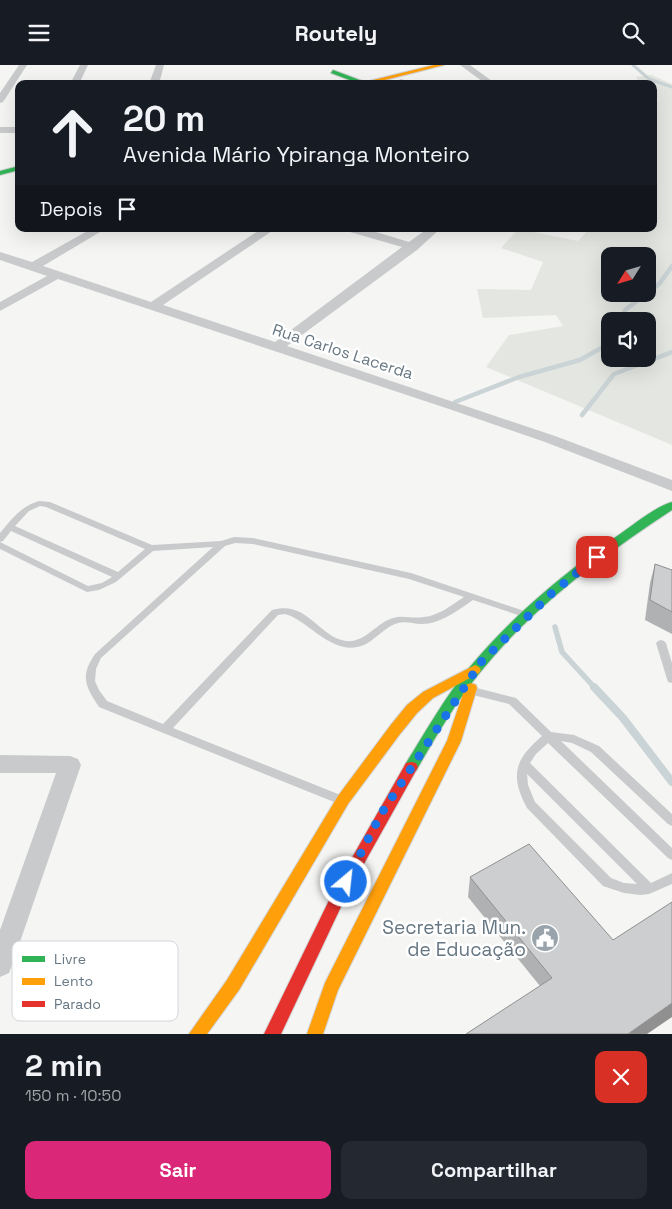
<!DOCTYPE html>
<html lang="pt">
<meta charset="utf-8">
<style>
body{margin:0;font-family:"Space Grotesk",sans-serif;background:#242831;color:#f1f3f6;height:100vh;display:flex;flex-direction:column;font-size:19px;white-space:nowrap}
*{box-sizing:border-box;margin:0}
p{font-size:16px;color:#9ea1a6}
.icon{flex:none;width:28px;height:28px;fill:none;stroke:currentColor;stroke-width:2;stroke-linecap:round;stroke-linejoin:round}
.map{position:relative;height:969px;overflow:hidden}
.drawer{display:flex;flex-direction:column;background:#171b24;flex:1}
.drawer>*{flex:none}
.top-card{position:absolute;left:15px;top:15px;width:642px;height:152px;border-radius:10px;box-shadow:0 5px 20px #0002;background:#171b24;color:#f1f3f6;overflow:hidden}
.needle{width:32px;rotate:233deg}
.buttons{position:absolute;left:601px;top:182px;display:grid;gap:10px}
.buttons a{display:grid;place-items:center;width:55px;height:55px;border-radius:10px;background:#171b24;box-shadow:0 5px 20px #0002;font-size:25px}
.pin{position:absolute;display:grid;place-items:center;width:42px;height:42px;color:#fff;margin:-21px;border-radius:10px;box-shadow:0 2px 8px #0006}
.me{position:absolute;width:55px;margin:-28px;rotate:28deg;stroke-linejoin:round;filter:drop-shadow(0 0 4px #0008)}
.turn{display:flex;align-items:center;gap:18px;height:105px;padding:0 25px;font-size:22px}
.turn .icon{width:65px;height:65px;stroke-width:2.5}
.turn b{display:block;font-size:35px;line-height:42px}
.then{display:flex;align-items:center;height:48px;padding:0 25px;background:#0003;gap:10px;font-size:19px}
.round{display:grid;place-items:center;flex:none;width:52px;height:52px;border-radius:10px;background:#242831}
.head{display:flex;align-items:center;justify-content:space-between;height:85px;padding:0 25px}
h1{font-size:30px;font-weight:700;line-height:38px}
.action{display:flex;gap:10px;margin-top:auto;padding:10px 25px}
.action a{flex:1;height:58px;border-radius:10px;background:#db2777;color:#fff;font-size:20px;font-weight:700;line-height:58px;text-align:center}
.action a+a{background:#242831;color:#f1f3f6}
header{display:flex;justify-content:space-between;align-items:center;height:65px;padding:0 25px;background:#171b24;font-size:22px;font-weight:700}
.map>svg:first-child{display:block}
.green{fill:#e4e7e1;fill-rule:evenodd}
.lines{fill:none;stroke-linecap:round;stroke-linejoin:round}
.stream-far3{stroke:#cad3d5;stroke-width:3}
.stream-far2{stroke:#cad3d5;stroke-width:4.5}
.stream-far1{stroke:#cad3d5;stroke-width:5.5}
.stream{stroke:#cad3d5;stroke-width:8}
.fast-casing{stroke:#d1d2d3;stroke-width:2}
.slow-casing{stroke:#d1d2d3;stroke-width:2}
.jam-casing{stroke:#d1d2d3;stroke-width:2}
.lane{fill:#c9cacb;fill-rule:evenodd}
.street{fill:#c9cacb;fill-rule:evenodd}
.fast{fill:#30b455;fill-rule:evenodd}
.slow{fill:#ff9f0a;fill-rule:evenodd}
.jam{fill:#e5322d;fill-rule:evenodd}
.wall{fill:#b0b1b2}
.shaded-wall{fill:#909091}
.building{fill:#cdcecf;stroke:#909091}
.route{stroke:#1a73e8;stroke-width:9;stroke-dasharray:0 16.2}
.labels{text-anchor:middle;stroke-width:5;stroke-linejoin:round;paint-order:stroke}
.street-label{font-size:16px;fill:#667783;stroke:#fff}
.near-poi-label{font-size:19px;fill:#667783;stroke:#fff;text-anchor:end}
.key{fill:#fff;stroke:#d1d6da;stroke-width:1}
.key-label{font-size:14px;fill:#667783}
</style>
<header><svg class="icon" aria-label="menu" viewBox="0 0 24 24"><path d="M4 6h16M4 12h16M4 18h16"/></svg>Routely<svg class="icon" aria-label="search" viewBox="0 0 24 24"><circle cx="10" cy="10" r="6"/><path d="M15 15l6 6"/></svg></header>
<div class="map">
<svg width="672" height="969" viewBox="0 0 672 969">
<rect width="100%" height="100%" fill="#f5f5f4"/>
<path class="green" d="M651,10L672,19V380L486,302L509,270L563,261L556,250L483,253L477,224L531,225L543,197L501,183L518,164L578,176L589,164H654V37L659,35L654,32V19H641L636,12ZM610,191H648V229H610ZM610,256H648V294H610Z"/>
<g class="lines">
<polyline class="stream-far3" points="633,0 649,14 672,22"/>
<g class="stream-far2">
<polyline points="648,228 660,218 672,201"/>
<polyline points="621,256 625,245 646,229"/>
<polyline points="455,337 519,312 580,295 610,278"/>
<polyline points="582,350 614,309 672,287"/>
</g>
<polyline class="stream-far1" points="555,562 562,587 595,623"/>
<polyline class="stream" points="594,622 623,653 672,717"/>
<g class="fast-casing">
<g id="fast">
<polygon points="333,5 365,17 366,18 360,19 331,8"/>
<polygon points="19,101 19,105 0,110 0,106"/>
<path d="M672,437V445C601,492 531,543 478,610C454,640 435,673 416,706L411,707L406,706L404,702L406,698C426,666 445,632 469,603C512,551 565,507 620,469C633,460 658,440 672,437Z"/>
</g>
</g>
<g class="slow-casing">
<g id="slow">
<polygon points="434,0 444,0 369,19 357,19"/>
<polygon points="475,600 479,602 481,605 479,608 433,633 417,648 400,669 348,739 239,925 207,969 189,969 227,915 338,731 390,661 407,640 423,627"/>
<polygon points="471,618 476,620 477,623 461,676 338,925 323,969 307,969 325,918 447,676 465,623 466,620"/>
</g>
</g>
<g class="jam-casing">
<polygon id="jam" points="411,697 416,698 418,702 347,829 281,969 264,969 337,819 406,698"/>
</g>
<g class="lane">
<polygon points="401,14 413,18 413,19 406,19 399,16 399,15"/>
<polygon points="345,16 347,17 347,18 334,19"/>
<path d="M39,436L50,437L152,480L221,476L234,472L253,473L411,508L527,547L529,549L527,551L524,552L473,535C458,545 441,559 421,559C414,559 406,556 398,558C386,561 377,573 366,579C337,593 315,563 291,551L285,549L278,550L173,663L343,731L344,734L343,737L339,739L99,642C85,621 80,611 95,589L213,482L153,486L116,517L99,525L87,527L0,484V477L88,521L102,518L112,512L11,466L3,476L0,477V468C12,454 21,441 39,436ZM40,441L46,442L145,484L118,507L15,461L29,446ZM235,478L253,479L409,514L464,532C452,540 438,551 424,552C411,554 402,549 390,554C375,560 364,578 346,576C318,572 308,535 272,545L163,659L107,636L99,625L95,616L96,604L101,593L225,481Z"/>
<polygon points="661,575 664,576 666,578 672,598 672,618 668,617 667,614 656,578 658,576"/>
<path d="M473,622L516,633L551,667L574,670L599,681L672,749V761L668,759L591,687L572,678L561,676L672,783V795L668,793L548,678L536,689L530,698L651,818L672,808V819L649,829L640,830L624,828L603,821L527,743C510,711 514,695 542,671L509,639L469,629L468,626L469,623ZM527,709L637,819L624,818L611,813L535,737L528,720Z"/>
</g>
<g class="street">
<polygon points="19,0 27,0 3,37 0,38 0,28"/>
<polygon points="80,0 88,0 79,19 70,19"/>
<polygon points="156,0 164,0 159,19 149,19"/>
<polygon points="460,0 470,0 496,19 486,19"/>
<rect x="0" y="62" width="19" height="6"/>
<polygon points="91,164 105,164 43,201 151,237 261,164 275,164 163,240 275,277 402,182 350,167 348,164 366,164 409,177 427,164 440,164 417,185 287,281 555,371 672,415 672,426 545,377 452,345 58,214 0,246 0,237 47,211 0,195 0,187 32,197"/>
<polygon points="0,690 70,691 78,694 81,700 12,900 9,908 0,912 0,865 56,708 0,708"/>
</g>
<use href="#fast" class="fast"/>
<use href="#slow" class="slow"/>
<use href="#jam" class="jam"/>
</g>
<g class="wall">
<polygon points="655,499 672,505 672,569 645,555 650,518"/>
<polygon points="470,812 613,875 540,921 468,832"/>
</g>
<polygon class="shaded-wall" points="672,938 672,952 647,969 628,969"/>
<g class="building">
<polygon points="655,499 672,505 672,547 650,535"/>
<polygon points="529,779 613,875 672,837 672,938 628,969 466,969 552,913 470,812"/>
</g>
<g class="lines">
<polyline class="route" points="346,817 381,749 481,597 553,527 597,492"/>
</g>
<defs>
<g id="civic-disc" transform="scale(1.4375)"><circle r="9.5" fill="#98a3ab" stroke="#fff"/><path d="M-.6-6.5H3V-4.5H.6V-3L4-1V1h2V6H-6V1h2V-1L-.6-3ZM-1.2 2.5V6h2.4V2.5Z" fill="#fff"/></g>
</defs>
<g fill-rule="evenodd">
<use href="#civic-disc" x="545" y="873"/>
</g>
<g class="labels">
<g class="street-label">
<text transform="translate(343 286) rotate(18)" y="6">Rua Carlos Lacerda</text>
</g>
<g class="near-poi-label">
<text x="526" y="869">Secretaria Mun.<tspan x="526" dy="22">de Educação</tspan></text>
</g>
</g>
<rect x="12" y="876" width="166" height="80" rx="8" class="key"/>
<rect x="22" y="891" width="23" height="6" fill="#30b455"/>
<rect x="22" y="913" width="23" height="7" fill="#ff9f0a"/>
<rect x="22" y="936" width="23" height="6" fill="#e5322d"/>
<g class="key-label">
<text x="54" y="899">Livre</text>
<text x="54" y="921">Lento</text>
<text x="54" y="944">Parado</text>
</g>
</svg>
<div class="buttons">
<a><svg class="needle" viewBox="-14 -14 28 28"><path d="M0-13l5 13h-10z" fill="#e53935"/><path d="M0 13l5-13h-10z" fill="#9ea1a6"/></svg></a>
<a><svg class="icon" aria-label="sound" viewBox="0 0 24 24"><path d="M4 9h4l5-4v14l-5-4H4zM17 9q2 3 0 6"/></svg></a>
</div>
<div class="pin" style="left:597px;top:492px;background:#d93025"><svg class="icon" aria-label="arrive" viewBox="0 0 24 24"><path d="M6 21V4h12l-3 4 3 4H6"/></svg></div>
<svg class="me" style="left:346px;top:817px" viewBox="-20 -20 40 40"><circle r="17" fill="#1a73e8" stroke="#fff" stroke-width="3"/><path d="M0-11L8 9 0 5-8 9z" fill="#fff"/></svg>
<div class="top-card">
<div class="turn"><svg class="icon" aria-label="ahead" viewBox="0 0 24 24"><path d="M12 20V5M6 11l6-6 6 6"/></svg><div><b>20 m</b>Avenida Mário Ypiranga Monteiro</div></div>
<div class="then">Depois<svg class="icon" aria-label="arrive" viewBox="0 0 24 24"><path d="M6 21V4h12l-3 4 3 4H6"/></svg></div>
</div>
</div>
<section class="drawer">
<div class="head"><div><h1>2 min</h1><p>150 m · 10:50</p></div><a class="round" style="background:#d93025;color:#fff"><svg class="icon" aria-label="close" viewBox="0 0 24 24"><path d="M6 6l12 12M18 6L6 18"/></svg></a></div>
<div class="action"><a>Sair</a><a>Compartilhar</a></div>
</section>
